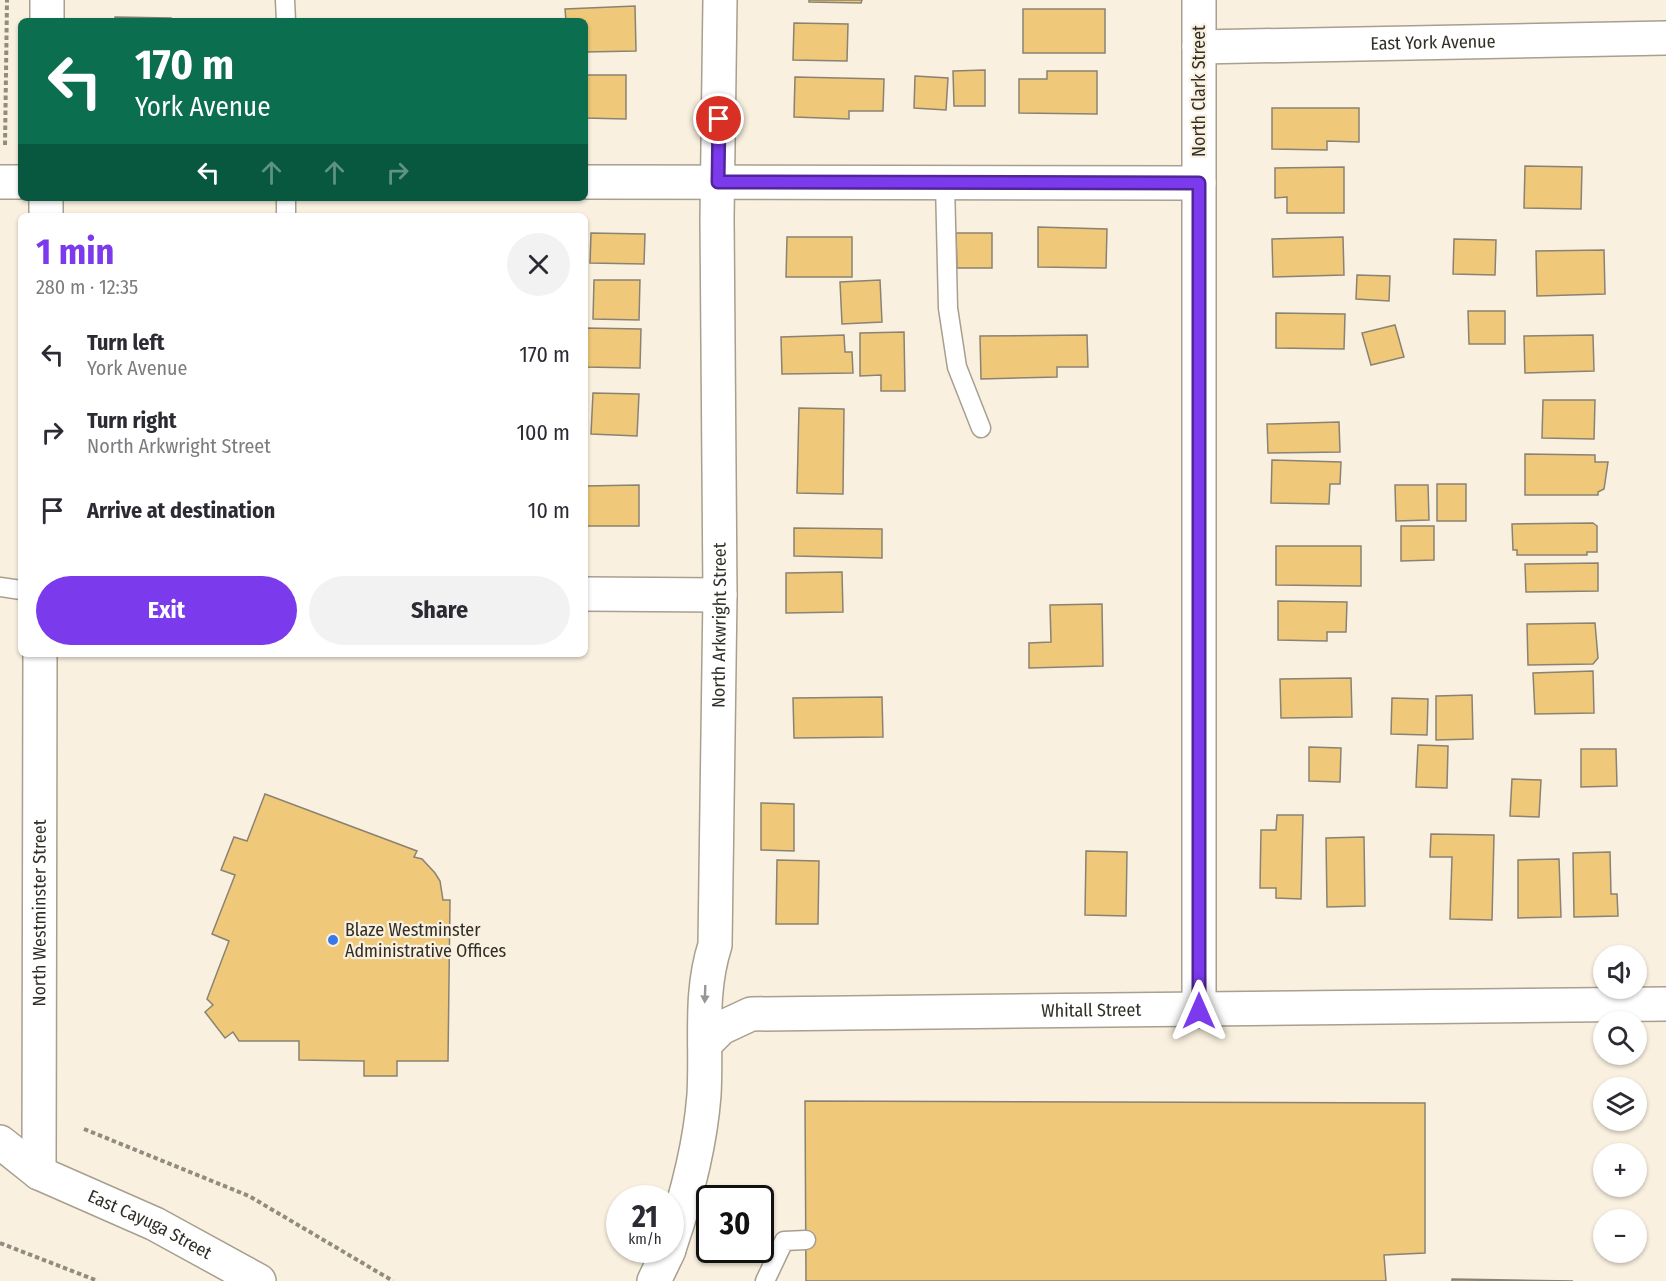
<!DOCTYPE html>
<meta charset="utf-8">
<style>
body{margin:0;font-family:"Fira Sans Condensed",sans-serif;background:#f2f2f3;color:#2b2b33;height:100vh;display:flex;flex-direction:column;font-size:22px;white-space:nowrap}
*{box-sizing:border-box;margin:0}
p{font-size:20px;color:#7c7c81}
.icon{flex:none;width:33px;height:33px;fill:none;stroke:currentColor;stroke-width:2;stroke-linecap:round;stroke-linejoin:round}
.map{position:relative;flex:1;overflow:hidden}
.panel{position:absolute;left:18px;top:213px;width:570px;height:444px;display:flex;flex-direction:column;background:#fff;border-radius:9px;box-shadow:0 2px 4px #0004}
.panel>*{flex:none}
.top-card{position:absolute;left:18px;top:18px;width:570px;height:183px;border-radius:9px;box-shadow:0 2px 4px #0004;background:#0b6e4f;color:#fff;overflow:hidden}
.fabs{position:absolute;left:1593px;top:945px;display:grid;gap:12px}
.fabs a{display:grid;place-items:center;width:54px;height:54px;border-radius:50%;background:#fff;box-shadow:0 2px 4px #0004;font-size:30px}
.speed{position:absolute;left:606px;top:1185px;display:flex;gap:12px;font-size:30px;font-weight:700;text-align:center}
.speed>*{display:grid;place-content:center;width:78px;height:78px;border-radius:50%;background:#fff;box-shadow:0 2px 4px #0004;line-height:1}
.speed small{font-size:15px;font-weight:400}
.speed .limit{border:3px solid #111;border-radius:9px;background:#fff;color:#111}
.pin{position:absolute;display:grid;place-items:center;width:51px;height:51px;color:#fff;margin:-26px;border:3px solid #fff;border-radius:50%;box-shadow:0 2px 6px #0007}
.me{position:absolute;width:66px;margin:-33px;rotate:0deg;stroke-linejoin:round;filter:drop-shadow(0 0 4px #0008)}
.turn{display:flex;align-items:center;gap:21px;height:126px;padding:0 18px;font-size:27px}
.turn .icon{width:78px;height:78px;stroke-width:2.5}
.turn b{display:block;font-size:42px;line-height:51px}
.lanes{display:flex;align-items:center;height:57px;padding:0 18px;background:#0003;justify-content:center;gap:30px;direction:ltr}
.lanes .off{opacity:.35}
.round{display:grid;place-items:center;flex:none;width:63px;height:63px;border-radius:32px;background:#f2f2f3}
.headline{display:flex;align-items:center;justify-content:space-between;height:102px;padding:0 18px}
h1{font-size:36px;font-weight:700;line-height:45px;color:#7c3aed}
.action{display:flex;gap:12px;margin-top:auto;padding:12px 18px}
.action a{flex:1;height:69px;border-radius:36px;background:#7c3aed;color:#fff;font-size:24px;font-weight:700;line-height:69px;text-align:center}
.action a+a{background:#f2f2f3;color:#2b2b33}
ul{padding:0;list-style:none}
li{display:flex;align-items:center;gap:18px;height:78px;padding:0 18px}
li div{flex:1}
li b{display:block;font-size:22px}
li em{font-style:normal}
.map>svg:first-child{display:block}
.building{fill:#efc979;stroke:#8a8273;stroke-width:1.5}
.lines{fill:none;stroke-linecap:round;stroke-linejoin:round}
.lane-casing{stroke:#a79f8f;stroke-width:21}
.street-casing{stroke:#a79f8f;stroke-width:36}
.secondary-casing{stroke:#a79f8f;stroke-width:36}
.path{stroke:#928c80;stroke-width:4;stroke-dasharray:4.5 3;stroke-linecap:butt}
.lane{stroke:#fff;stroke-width:18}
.street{stroke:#fff;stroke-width:33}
.secondary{stroke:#fff;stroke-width:33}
.oneway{fill:#989693}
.route-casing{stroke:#51269a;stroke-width:15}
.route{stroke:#7c3aed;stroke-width:10}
.poi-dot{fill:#3a79e8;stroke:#f9f0df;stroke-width:2}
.labels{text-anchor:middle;stroke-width:4.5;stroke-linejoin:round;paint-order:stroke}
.street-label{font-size:18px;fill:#312e27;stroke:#f9f0df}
.poi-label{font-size:18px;fill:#312e27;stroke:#f9f0df;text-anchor:start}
</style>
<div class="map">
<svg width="1666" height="1281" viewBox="0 0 1666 1281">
<rect width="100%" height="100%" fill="#f9f0df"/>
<g class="building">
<polygon points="809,0 862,0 861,3 809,2"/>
<polygon points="635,6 636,51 585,52 585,21 566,21 565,9"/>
<rect x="1023" y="9" width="82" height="44"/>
<polygon points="115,17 171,18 171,21 115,21"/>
<polygon points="794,23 848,24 847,61 793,60"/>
<polygon points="985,70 985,106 954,106 953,71"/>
<polygon points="1047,71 1097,71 1097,114 1019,113 1019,79 1047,79"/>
<polygon points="585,75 626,75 626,119 585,118"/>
<polygon points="915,76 948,78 946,110 914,108"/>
<polygon points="795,77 884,79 883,111 849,111 849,119 794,117"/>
<polygon points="1272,108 1359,108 1359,142 1327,141 1327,150 1272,149"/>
<polygon points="1525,166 1582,167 1581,209 1524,208"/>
<polygon points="1344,167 1344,213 1287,213 1287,197 1275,198 1275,168"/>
<polygon points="1038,227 1107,229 1106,268 1038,267"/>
<polygon points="591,233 645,234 644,264 590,263"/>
<polygon points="956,233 992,233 992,268 957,268"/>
<polygon points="787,237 852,237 852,277 786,277"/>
<polygon points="1343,237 1344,275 1273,277 1272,239"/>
<polygon points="1454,239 1496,240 1495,275 1453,274"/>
<polygon points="1604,250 1605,294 1537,296 1536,251"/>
<polygon points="1357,275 1390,276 1389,301 1356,299"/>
<polygon points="594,280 640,280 639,320 593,319"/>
<polygon points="880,280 882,322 842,324 840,282"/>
<polygon points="1468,311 1505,311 1505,344 1469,344"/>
<polygon points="1276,313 1345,314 1344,349 1276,348"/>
<polygon points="1395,325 1404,357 1371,365 1362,333"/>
<polygon points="585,328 641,329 640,368 585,367"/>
<polygon points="904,332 905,391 881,391 881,375 860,376 860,333"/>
<polygon points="844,335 845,352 852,352 853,373 782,374 781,337"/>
<polygon points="1087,335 1088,367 1057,367 1057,377 981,379 980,336"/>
<polygon points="1593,335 1594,371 1525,373 1524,336"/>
<polygon points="593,393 639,394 637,436 591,434"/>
<polygon points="1543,400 1595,400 1594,439 1542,438"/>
<polygon points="799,408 844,409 843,494 797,493"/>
<polygon points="1339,422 1340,452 1268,453 1267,424"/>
<polygon points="1525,454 1595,455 1595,462 1608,462 1604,489 1598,492 1598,495 1525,495"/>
<polygon points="1272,460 1341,462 1340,484 1330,484 1329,504 1271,503"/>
<rect x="1437" y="484" width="29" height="37"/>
<polygon points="639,485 639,526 585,526 585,486"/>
<polygon points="1395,485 1428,485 1429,520 1396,521"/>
<polygon points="1593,523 1597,526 1597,552 1587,552 1587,555 1517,555 1517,550 1513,550 1512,524"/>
<polygon points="1401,526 1434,526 1434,560 1401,561"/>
<polygon points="794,528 882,529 882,558 794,556"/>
<polygon points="1276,546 1361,546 1361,586 1276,585"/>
<polygon points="1598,563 1598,591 1526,592 1525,564"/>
<polygon points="842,572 843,612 786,613 786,573"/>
<polygon points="1278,601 1347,602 1346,632 1327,632 1327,641 1278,640"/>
<polygon points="1102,604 1103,666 1029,668 1029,643 1051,642 1050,605"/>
<polygon points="1595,623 1598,658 1593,664 1528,665 1527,624"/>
<polygon points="1593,671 1594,713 1535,714 1533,673"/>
<polygon points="1351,678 1352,717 1281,718 1280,679"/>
<polygon points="1472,695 1473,739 1436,740 1436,696"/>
<polygon points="882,697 883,737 794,738 793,698"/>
<polygon points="1392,698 1428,699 1427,735 1391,734"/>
<polygon points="1418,745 1448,746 1447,788 1416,787"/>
<polygon points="1309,747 1341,748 1340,782 1309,781"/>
<polygon points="1581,749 1616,749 1617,786 1581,787"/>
<polygon points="1512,779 1541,780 1539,817 1510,816"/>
<polygon points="265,794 417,851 414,857 422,859 435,873 440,881 443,900 450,900 448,1061 397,1061 397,1076 364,1076 364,1061 299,1060 299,1041 239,1041 233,1032 225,1038 205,1012 213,1005 207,999 229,941 212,934 235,875 221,870 234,837 247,841"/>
<polygon points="761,803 794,804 794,851 761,850"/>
<polygon points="1277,815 1303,815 1301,899 1276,898 1276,888 1260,888 1261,830 1276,830"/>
<polygon points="1431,834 1494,835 1492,920 1450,919 1452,857 1430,857"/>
<polygon points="1364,837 1365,906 1327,907 1326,838"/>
<polygon points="1086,851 1127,852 1126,916 1085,915"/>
<polygon points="1610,852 1611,894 1617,894 1618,916 1574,917 1573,853"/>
<polygon points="1559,859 1561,917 1518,918 1518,860"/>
<polygon points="777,860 819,861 818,924 776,924"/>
<polygon points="805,1101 1425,1103 1425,1253 1384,1255 1386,1281 806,1281"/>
<polygon points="1452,1279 1573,1281 1452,1281"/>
</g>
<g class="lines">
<g class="lane-casing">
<g id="lane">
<polyline points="285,0 286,21"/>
<polyline points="945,183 948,308 957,367 981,428"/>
<polyline points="286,216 286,198"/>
<polyline points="0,587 21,590"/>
<polyline points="765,1281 784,1241 806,1240"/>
</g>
</g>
<g class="street-casing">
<g id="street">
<polyline points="1199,0 1199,1011"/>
<path id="s1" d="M1199,47L1666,38"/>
<polyline points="0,182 21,182"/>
<polyline points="585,182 1199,183"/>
<polyline points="585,594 720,595"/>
<path id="s2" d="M705,1044L721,1028L751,1014L1666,1004"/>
<path id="s3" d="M670,1246C687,1196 700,1147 704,1095C707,1042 699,995 715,945L720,595L717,218L720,0"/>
<polyline points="654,1281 669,1250"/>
</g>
</g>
<g class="secondary-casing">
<g id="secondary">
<polyline points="47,21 47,0"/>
<polyline points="46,216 46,198"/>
<path id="s4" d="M0,1142L39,1173L155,1224L259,1281"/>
<path id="s5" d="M39,1173L40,654"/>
</g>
</g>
<g class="path">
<polyline points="5,145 7,0"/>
<polyline points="84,1129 249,1196 393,1281"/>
<polyline points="0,1243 98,1281"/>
</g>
<use href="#lane" class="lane"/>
<use href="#street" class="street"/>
<use href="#secondary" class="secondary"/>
</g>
<defs><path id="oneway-solid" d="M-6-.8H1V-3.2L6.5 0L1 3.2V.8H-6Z" transform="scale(1.5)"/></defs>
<use class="oneway" href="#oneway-solid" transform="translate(705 994) rotate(92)"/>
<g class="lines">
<g class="route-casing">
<polyline id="route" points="719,119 718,182 1199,183 1199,1011"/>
</g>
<use href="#route" class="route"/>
</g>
<circle class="poi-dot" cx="333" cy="940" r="6"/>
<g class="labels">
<g class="street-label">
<text dy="6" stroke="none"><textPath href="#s1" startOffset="234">East York Avenue</textPath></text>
<text transform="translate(1199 91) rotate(-90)" y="6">North Clark Street</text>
<text dy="6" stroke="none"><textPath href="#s3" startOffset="626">North Arkwright Street</textPath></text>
<text dy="6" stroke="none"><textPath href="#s5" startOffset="260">North Westminster Street</textPath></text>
<text dy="6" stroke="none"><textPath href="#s2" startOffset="396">Whitall Street</textPath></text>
<text dy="6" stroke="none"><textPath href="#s4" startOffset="172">East Cayuga Street</textPath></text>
</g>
<g class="poi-label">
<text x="345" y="936">Blaze Westminster<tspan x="345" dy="21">Administrative Offices</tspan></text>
</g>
</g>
</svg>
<div class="fabs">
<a><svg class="icon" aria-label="sound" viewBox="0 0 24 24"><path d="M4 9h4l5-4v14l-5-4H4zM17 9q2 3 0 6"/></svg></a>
<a><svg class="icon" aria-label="search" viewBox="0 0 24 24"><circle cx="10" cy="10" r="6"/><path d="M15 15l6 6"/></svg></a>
<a><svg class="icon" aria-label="layers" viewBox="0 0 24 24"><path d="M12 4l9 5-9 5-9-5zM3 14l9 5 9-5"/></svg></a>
<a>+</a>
<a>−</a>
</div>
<div class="speed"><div>21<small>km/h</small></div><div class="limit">30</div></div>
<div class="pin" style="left:719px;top:119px;background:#d93025"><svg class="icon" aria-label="arrive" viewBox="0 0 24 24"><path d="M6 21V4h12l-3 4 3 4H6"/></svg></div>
<svg class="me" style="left:1199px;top:1011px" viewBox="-20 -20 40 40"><path d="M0-17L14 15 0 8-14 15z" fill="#7c3aed" stroke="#fff" stroke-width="4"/></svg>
<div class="top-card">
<div class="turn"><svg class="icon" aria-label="left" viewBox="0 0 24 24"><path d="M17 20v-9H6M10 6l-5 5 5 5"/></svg><div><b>170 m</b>York Avenue</div></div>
<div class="lanes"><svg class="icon" aria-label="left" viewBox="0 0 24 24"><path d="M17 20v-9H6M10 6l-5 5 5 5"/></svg><svg class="icon off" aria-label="ahead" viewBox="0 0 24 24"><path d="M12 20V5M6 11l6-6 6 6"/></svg><svg class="icon off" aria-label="ahead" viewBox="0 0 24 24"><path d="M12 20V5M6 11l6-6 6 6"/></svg><svg class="icon off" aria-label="right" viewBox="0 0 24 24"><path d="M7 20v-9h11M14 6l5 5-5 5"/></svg></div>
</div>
<section class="panel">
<div class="headline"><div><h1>1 min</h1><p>280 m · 12:35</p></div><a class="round"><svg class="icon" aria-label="close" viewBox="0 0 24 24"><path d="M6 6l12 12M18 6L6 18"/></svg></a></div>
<ul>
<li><svg class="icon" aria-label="left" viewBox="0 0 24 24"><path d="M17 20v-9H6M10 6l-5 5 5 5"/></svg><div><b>Turn left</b><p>York Avenue</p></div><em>170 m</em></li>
<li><svg class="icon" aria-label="right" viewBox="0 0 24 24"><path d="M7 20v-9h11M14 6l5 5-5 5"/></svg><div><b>Turn right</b><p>North Arkwright Street</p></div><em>100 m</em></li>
<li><svg class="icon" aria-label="arrive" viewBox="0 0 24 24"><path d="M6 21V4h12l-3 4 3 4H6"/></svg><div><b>Arrive at destination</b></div><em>10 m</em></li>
</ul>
<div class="action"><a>Exit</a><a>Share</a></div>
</section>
</div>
